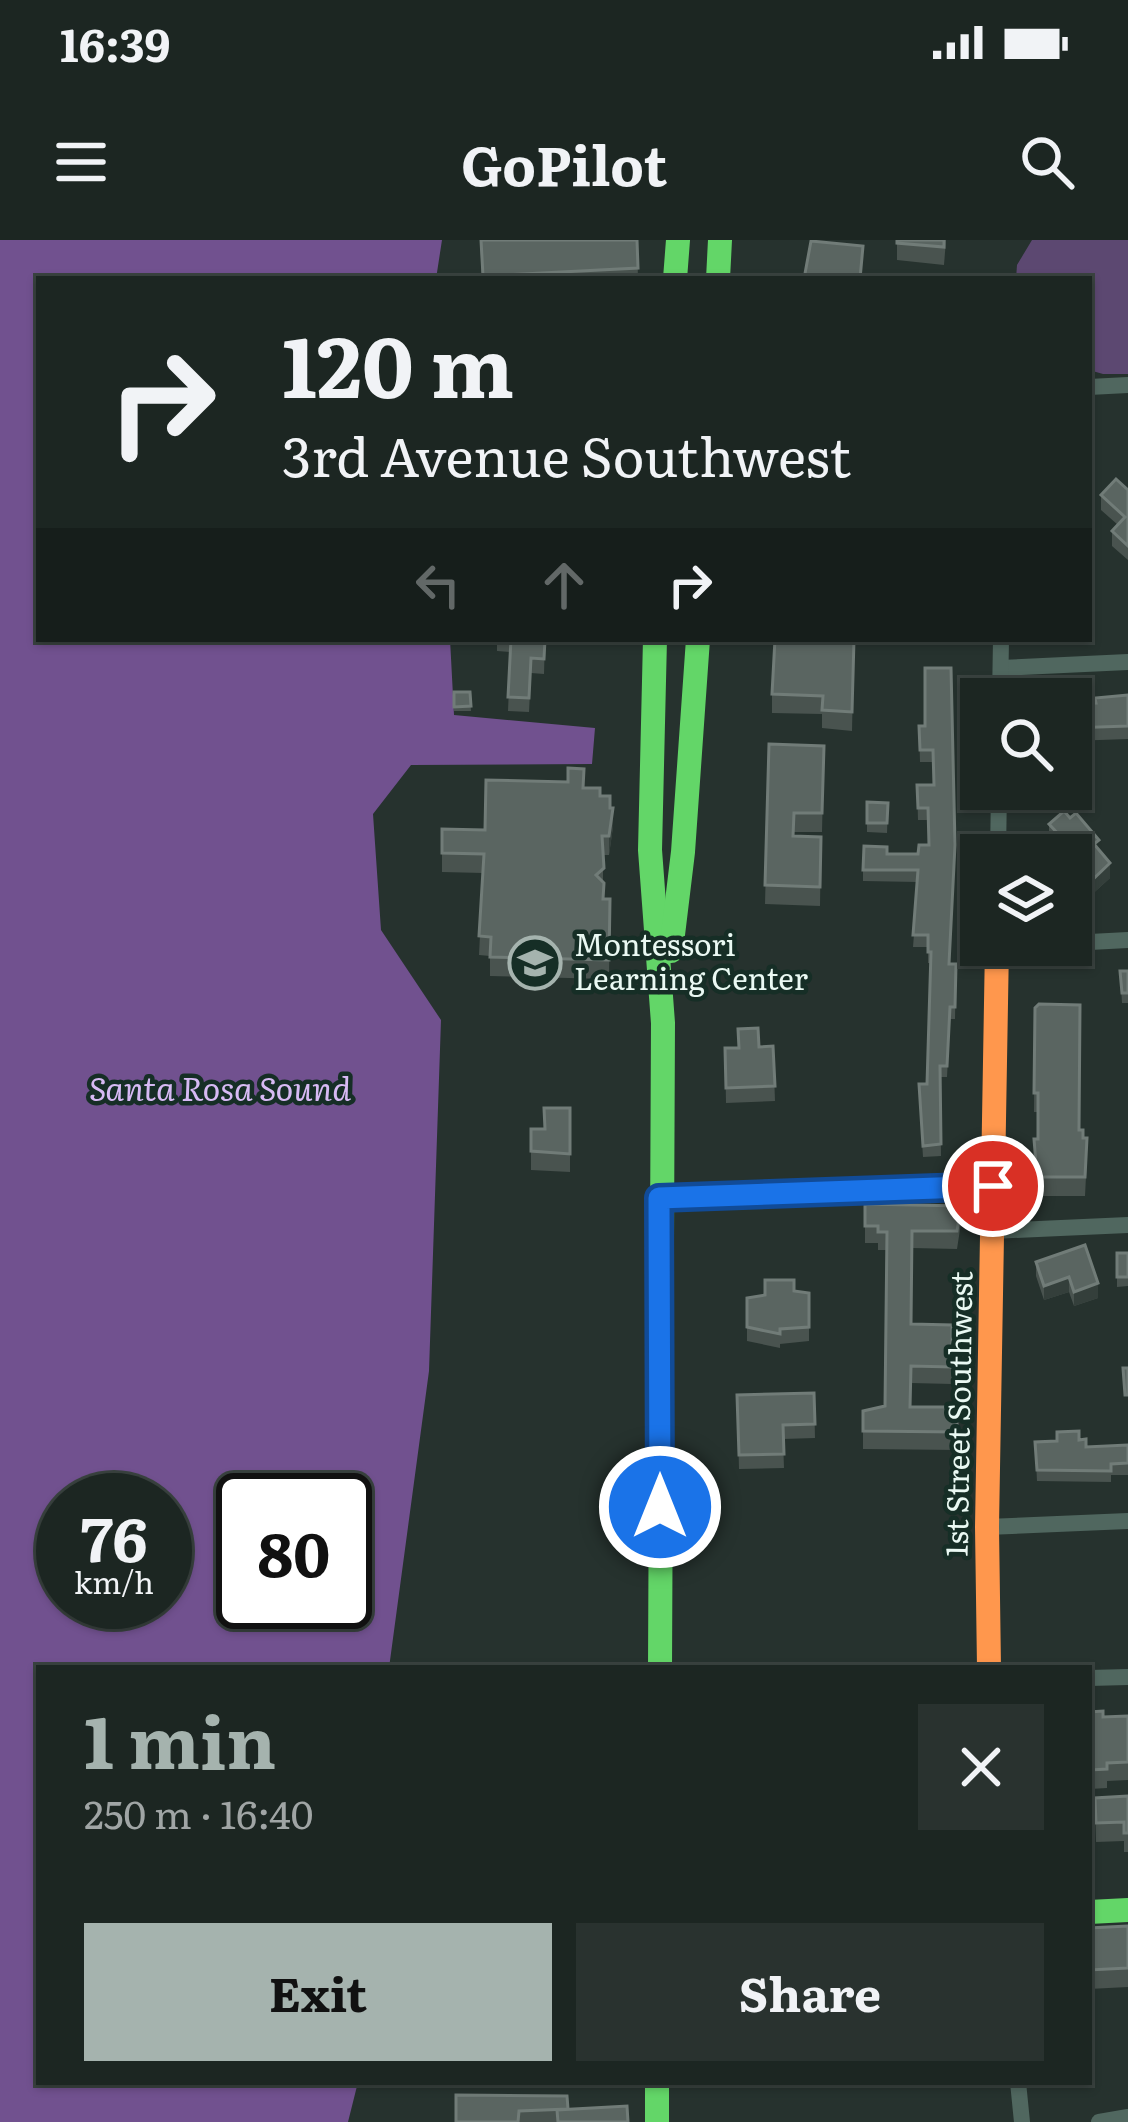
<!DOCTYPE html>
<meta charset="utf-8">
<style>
body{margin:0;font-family:Literata,serif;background:#29322f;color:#f1f3f6;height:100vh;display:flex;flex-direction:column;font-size:45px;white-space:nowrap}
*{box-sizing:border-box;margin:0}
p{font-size:39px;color:#a0a5a5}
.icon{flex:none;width:66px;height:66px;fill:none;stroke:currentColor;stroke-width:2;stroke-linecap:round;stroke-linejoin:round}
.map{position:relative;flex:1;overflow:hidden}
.sheet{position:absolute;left:36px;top:1425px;width:1056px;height:420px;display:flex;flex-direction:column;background:#1c2622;border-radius:0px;box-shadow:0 3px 9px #0004,0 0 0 3px #3a4340}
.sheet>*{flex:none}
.top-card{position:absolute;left:36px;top:36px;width:1056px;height:366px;border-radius:0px;box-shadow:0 3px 9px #0004,0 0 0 3px #3a4340;background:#1c2622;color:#f1f3f6;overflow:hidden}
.tools{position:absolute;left:960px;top:438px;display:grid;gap:24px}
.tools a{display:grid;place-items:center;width:132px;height:132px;border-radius:0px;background:#1c2622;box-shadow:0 3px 9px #0004,0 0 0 3px #3a4340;font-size:60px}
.speed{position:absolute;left:36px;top:1233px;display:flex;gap:24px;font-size:60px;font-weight:700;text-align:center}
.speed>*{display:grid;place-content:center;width:156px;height:156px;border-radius:50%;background:#1c2622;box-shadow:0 3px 9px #0004,0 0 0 3px #3a4340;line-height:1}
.speed small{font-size:30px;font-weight:400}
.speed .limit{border:6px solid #111;border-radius:18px;background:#fff;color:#111}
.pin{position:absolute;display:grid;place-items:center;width:102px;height:102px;color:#fff;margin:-51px;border:6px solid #fff;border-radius:50%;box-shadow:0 3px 12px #0007}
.me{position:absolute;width:132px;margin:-66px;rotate:0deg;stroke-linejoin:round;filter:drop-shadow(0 0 9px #0008)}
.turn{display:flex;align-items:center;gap:42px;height:252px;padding:0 48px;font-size:54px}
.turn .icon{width:156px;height:156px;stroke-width:2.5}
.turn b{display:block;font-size:84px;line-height:102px}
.lanes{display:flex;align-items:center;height:114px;padding:0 48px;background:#0003;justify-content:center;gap:60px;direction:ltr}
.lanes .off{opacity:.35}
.round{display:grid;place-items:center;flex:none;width:126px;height:126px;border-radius:0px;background:#29322f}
.summary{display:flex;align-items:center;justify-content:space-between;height:204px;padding:0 48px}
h1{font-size:72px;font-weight:700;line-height:90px;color:#a5b3ae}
.action{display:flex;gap:24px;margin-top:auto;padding:24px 48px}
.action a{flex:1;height:138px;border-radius:0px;background:#a5b3ae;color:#111;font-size:48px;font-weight:700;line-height:138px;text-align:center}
.action a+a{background:#29322f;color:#f1f3f6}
.status{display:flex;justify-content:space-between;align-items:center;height:84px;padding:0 60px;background:#1c2622;direction:ltr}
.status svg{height:33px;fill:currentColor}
header{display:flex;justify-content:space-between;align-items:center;height:156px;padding:0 48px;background:#1c2622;font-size:54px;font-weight:700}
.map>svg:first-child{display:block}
.green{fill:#5c4871}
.water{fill:#71518f;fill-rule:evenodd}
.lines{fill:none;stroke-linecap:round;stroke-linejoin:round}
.street{stroke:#50675f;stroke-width:16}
.fast{stroke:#63d668;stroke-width:24}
.slow{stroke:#ff974d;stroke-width:24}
.wall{fill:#49534f}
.shaded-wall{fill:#343f3b}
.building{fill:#5a6561;stroke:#717c78;stroke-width:3}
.route-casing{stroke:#114b97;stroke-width:30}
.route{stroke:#1a73e8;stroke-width:21}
.labels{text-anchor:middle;stroke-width:9;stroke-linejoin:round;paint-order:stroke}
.poi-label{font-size:30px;fill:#eaf9f3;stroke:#162e26;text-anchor:start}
.street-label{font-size:30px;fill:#eaf9f3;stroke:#162e26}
.water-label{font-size:33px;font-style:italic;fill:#d7baf4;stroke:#162e26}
</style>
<div class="status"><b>16:39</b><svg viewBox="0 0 49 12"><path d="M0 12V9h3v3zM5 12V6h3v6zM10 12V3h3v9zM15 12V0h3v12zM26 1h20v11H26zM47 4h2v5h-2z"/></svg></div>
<header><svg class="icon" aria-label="menu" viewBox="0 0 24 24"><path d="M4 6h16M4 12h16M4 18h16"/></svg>GoPilot<svg class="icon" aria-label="search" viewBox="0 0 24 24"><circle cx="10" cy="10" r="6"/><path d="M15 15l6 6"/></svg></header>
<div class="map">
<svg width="1128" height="1882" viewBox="0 0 1128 1882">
<rect width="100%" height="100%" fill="#26322e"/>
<polygon class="green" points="1032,0 1128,0 1128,134 1103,134 1089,130 1089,39 1016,39 1017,25"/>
<path class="water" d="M0,0H442L436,39H39V399H450L454,475L595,488L592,524L411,525L373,574L381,690L441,780L429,1131L389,1428H39V1842H358L348,1882H0ZM63,1260H165V1362H63ZM243,1260H345V1362H243Z"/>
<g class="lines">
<g class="street">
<polyline points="1089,147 1128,145"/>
<polyline points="1001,428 1128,422"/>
<polyline points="1000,459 1001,399"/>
<polyline points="998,615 999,549"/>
<polyline points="1071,703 1128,700"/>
<polyline points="660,957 993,945"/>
<polyline points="992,991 1128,985"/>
<polyline points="987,1287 1128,1281"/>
<polyline points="1089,1438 1128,1437"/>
<polyline points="1018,1842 1022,1882"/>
<polyline points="1099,1882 1128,1877"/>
</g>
<g class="fast">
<polyline points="675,39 678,0"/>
<polyline points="718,39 720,0"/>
<polyline points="655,399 650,610 663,783 660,1428"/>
<polyline points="671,711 683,612 698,399"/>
<polyline points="1089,1672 1128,1670"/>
<polyline points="657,1842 657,1882"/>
</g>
<polyline class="slow" points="989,1428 987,1287 997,705"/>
</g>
<g class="wall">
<polygon points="480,0 637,0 638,39 482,39"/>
<polygon points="897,0 946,0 944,25 897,20"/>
<polygon points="1128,250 1128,320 1112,306 1112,291 1118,285 1101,270 1101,255"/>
<polygon points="497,399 511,399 510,412 497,411"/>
<polygon points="511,399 545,399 544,434 531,433 529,472 508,471"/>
<polygon points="854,399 852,491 822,488 822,474 772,473 772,454"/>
<polygon points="951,428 950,724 956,724 955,779 950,779 947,837 940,837 941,916 923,917 919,856 927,844 931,723 928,723 928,707 913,707 918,642 863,641 863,630 887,614 918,614 929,605 928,580 918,580 917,545 933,545 933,522 920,522 919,486 925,486"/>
<polygon points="454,452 470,452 471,471 454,471"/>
<polygon points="1128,455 1128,499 1071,501 1071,464 1096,463"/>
<polygon points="769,504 824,506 822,592 794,592 794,596 821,597 820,666 765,664"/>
<polygon points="584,548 600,556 610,568 613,587 609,615 603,615 603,659 610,659 609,739 490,736 490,716 479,715 483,633 442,632 442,589 485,590"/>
<polygon points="867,562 888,563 887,593 867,592"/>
<polygon points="1049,584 1099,611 1110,638 1088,658 1071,638 1071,615 1054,615 1054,604 1049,599"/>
<polygon points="1120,731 1128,731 1128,763 1122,763"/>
<polygon points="1035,768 1083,898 1087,917 1085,956 1037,956 1034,918 1034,899 1038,899 1038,872 1034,872"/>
<polygon points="773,806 775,861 726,863 725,808"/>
<polygon points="570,868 570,932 531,930 531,889 544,889"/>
<polygon points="865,964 961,983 957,1009 912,1008 911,1084 952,1085 952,1144 911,1143 910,1167 958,1192 958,1210 863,1209 863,1171 885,1166 887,1010 878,1010 878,1003 865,1003"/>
<polygon points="1085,1005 1098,1058 1074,1066 1069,1052 1044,1060 1036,1036 1036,1022"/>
<polygon points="1117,1013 1128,1013 1128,1046 1117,1047"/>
<polygon points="794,1051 809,1053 809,1101 780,1104 780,1108 747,1101 747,1058"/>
<polygon points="814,1153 815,1198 783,1199 784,1228 739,1229 737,1155"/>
<polygon points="1079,1200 1086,1207 1128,1205 1128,1235 1111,1235 1111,1242 1037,1241 1035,1202"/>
<polygon points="1089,1472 1103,1477 1128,1476 1128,1540 1107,1541 1107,1548 1090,1549"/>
<polygon points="1128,1556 1128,1612 1124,1612 1124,1601 1096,1602 1095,1558"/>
<polygon points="1128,1686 1128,1747 1089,1749 1089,1688"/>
<polygon points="456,1855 568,1869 628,1882 456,1882"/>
</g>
<g class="shaded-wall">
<polygon points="613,568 613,587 609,615 609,596"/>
<polygon points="1110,623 1110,638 1088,658 1088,644"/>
<polygon points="1069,1037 1069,1052 1044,1060 1044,1046"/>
<polygon points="1098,1043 1098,1058 1074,1066 1074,1052"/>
</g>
<g class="building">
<polygon points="481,0 637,0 638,28 483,36"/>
<polygon points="897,0 944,0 944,7 897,3"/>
<polygon points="811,1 863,6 860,39 804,39"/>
<polygon points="1116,239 1128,250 1128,306 1112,291 1125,277 1101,255"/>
<polygon points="511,399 545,399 544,419 531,418 529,458 508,457"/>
<polygon points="775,399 854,399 852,472 822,470 823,456 772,454"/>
<polygon points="925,428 951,428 955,605 949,724 956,724 955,767 950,767 947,826 940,826 941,904 923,906 919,844 927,844 931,712 928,712 928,695 913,695 918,630 863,630 864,606 887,607 887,614 918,614 919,605 929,605 928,568 918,568 917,545 934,545 933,510 920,510 919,486 925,486"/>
<polygon points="454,452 470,452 471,466 454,467"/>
<polygon points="1128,455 1128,486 1071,488 1071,464 1096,463 1095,458"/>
<polygon points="769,504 824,506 822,573 794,573 793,596 821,597 820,647 765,645"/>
<polygon points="568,528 584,529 583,548 600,548 600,556 610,556 610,568 613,568 609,596 602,596 604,628 596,635 604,643 603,659 610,659 609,720 490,717 491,697 479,696 484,614 442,613 442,589 485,590 486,540 568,542"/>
<polygon points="867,562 888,563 887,583 867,583"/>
<polygon points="1064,571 1070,578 1076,573 1099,600 1094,604 1110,623 1088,644 1071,624 1071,615 1064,615 1054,604 1061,597 1049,584"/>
<polygon points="1120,731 1128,731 1128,753 1122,753"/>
<polygon points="1039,764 1080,765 1079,890 1083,890 1083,898 1087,898 1085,937 1037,937 1034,899 1038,899 1038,853 1034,853 1035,768"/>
<polygon points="758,788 759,807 773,806 775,846 726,848 725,808 739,808 738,789"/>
<polygon points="544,868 570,868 570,914 531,911 531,889 545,889"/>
<polygon points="865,964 961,966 957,991 912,991 911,1084 952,1085 952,1127 911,1126 910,1167 955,1167 958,1192 863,1191 863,1171 885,1166 887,992 878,992 878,986 865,986"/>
<polygon points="1085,1005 1098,1043 1074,1052 1069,1037 1044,1046 1036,1022"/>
<rect x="1117" y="1013" width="11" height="24"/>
<polygon points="765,1040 794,1040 794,1051 809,1053 809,1087 780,1089 780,1094 747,1087 747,1058 765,1055"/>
<polygon points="1123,1128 1128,1128 1128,1155 1125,1155"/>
<polygon points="814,1153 815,1184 783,1185 784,1214 739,1215 737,1155"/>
<polygon points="1079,1191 1079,1200 1086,1199 1086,1207 1128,1205 1128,1223 1111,1224 1111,1231 1037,1230 1035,1202 1057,1201 1057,1192"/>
<polygon points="1103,1471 1103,1477 1128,1476 1128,1522 1107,1523 1107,1529 1090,1530 1089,1472"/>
<polygon points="1128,1556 1128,1593 1124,1593 1124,1582 1096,1583 1095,1558"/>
<polygon points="1128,1686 1128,1728 1089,1730 1089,1688"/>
<polygon points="456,1855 567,1856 568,1869 519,1871 518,1882 456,1882"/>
<polygon points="627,1866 628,1882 558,1882 557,1870"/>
</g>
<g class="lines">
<g class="route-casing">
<polyline id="route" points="660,1267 659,958 993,946"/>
</g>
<use href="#route" class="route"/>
</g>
<defs>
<g id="school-ring" transform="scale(2.7)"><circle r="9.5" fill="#162e26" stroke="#a5b3ae" stroke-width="1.5"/><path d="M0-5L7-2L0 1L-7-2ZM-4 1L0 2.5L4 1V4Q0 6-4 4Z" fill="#a5b3ae"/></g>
</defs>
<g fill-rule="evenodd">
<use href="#school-ring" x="535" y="723"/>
</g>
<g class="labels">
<g class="poi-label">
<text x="574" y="716">Montessori<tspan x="574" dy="34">Learning Center</tspan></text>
</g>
<g class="street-label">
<text transform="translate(960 1174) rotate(-89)" y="10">1st Street Southwest</text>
</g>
<g class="water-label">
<text x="220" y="861">Santa Rosa Sound</text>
</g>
</g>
</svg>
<div class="tools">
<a><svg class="icon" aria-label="search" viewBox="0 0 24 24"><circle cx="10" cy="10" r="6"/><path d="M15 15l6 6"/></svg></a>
<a><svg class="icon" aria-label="layers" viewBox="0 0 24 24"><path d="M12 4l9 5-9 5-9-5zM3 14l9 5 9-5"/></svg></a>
</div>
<div class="speed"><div>76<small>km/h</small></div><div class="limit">80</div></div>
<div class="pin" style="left:993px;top:946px;background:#d93025"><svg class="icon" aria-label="arrive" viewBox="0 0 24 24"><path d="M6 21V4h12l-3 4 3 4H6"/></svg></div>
<svg class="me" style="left:660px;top:1267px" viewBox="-20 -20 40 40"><circle r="17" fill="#1a73e8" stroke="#fff" stroke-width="3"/><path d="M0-11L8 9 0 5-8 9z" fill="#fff"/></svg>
<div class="top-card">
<div class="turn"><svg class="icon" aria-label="right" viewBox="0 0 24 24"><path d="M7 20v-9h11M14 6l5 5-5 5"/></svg><div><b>120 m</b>3rd Avenue Southwest</div></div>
<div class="lanes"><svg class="icon off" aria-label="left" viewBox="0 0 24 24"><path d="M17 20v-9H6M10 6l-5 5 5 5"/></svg><svg class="icon off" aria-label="ahead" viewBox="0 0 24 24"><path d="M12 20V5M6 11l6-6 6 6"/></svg><svg class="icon" aria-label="right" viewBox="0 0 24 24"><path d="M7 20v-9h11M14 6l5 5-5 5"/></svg></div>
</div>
<section class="sheet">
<div class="summary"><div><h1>1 min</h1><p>250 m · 16:40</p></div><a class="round"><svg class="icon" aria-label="close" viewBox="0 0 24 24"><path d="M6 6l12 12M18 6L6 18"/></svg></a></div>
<div class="action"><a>Exit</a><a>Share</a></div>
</section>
</div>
